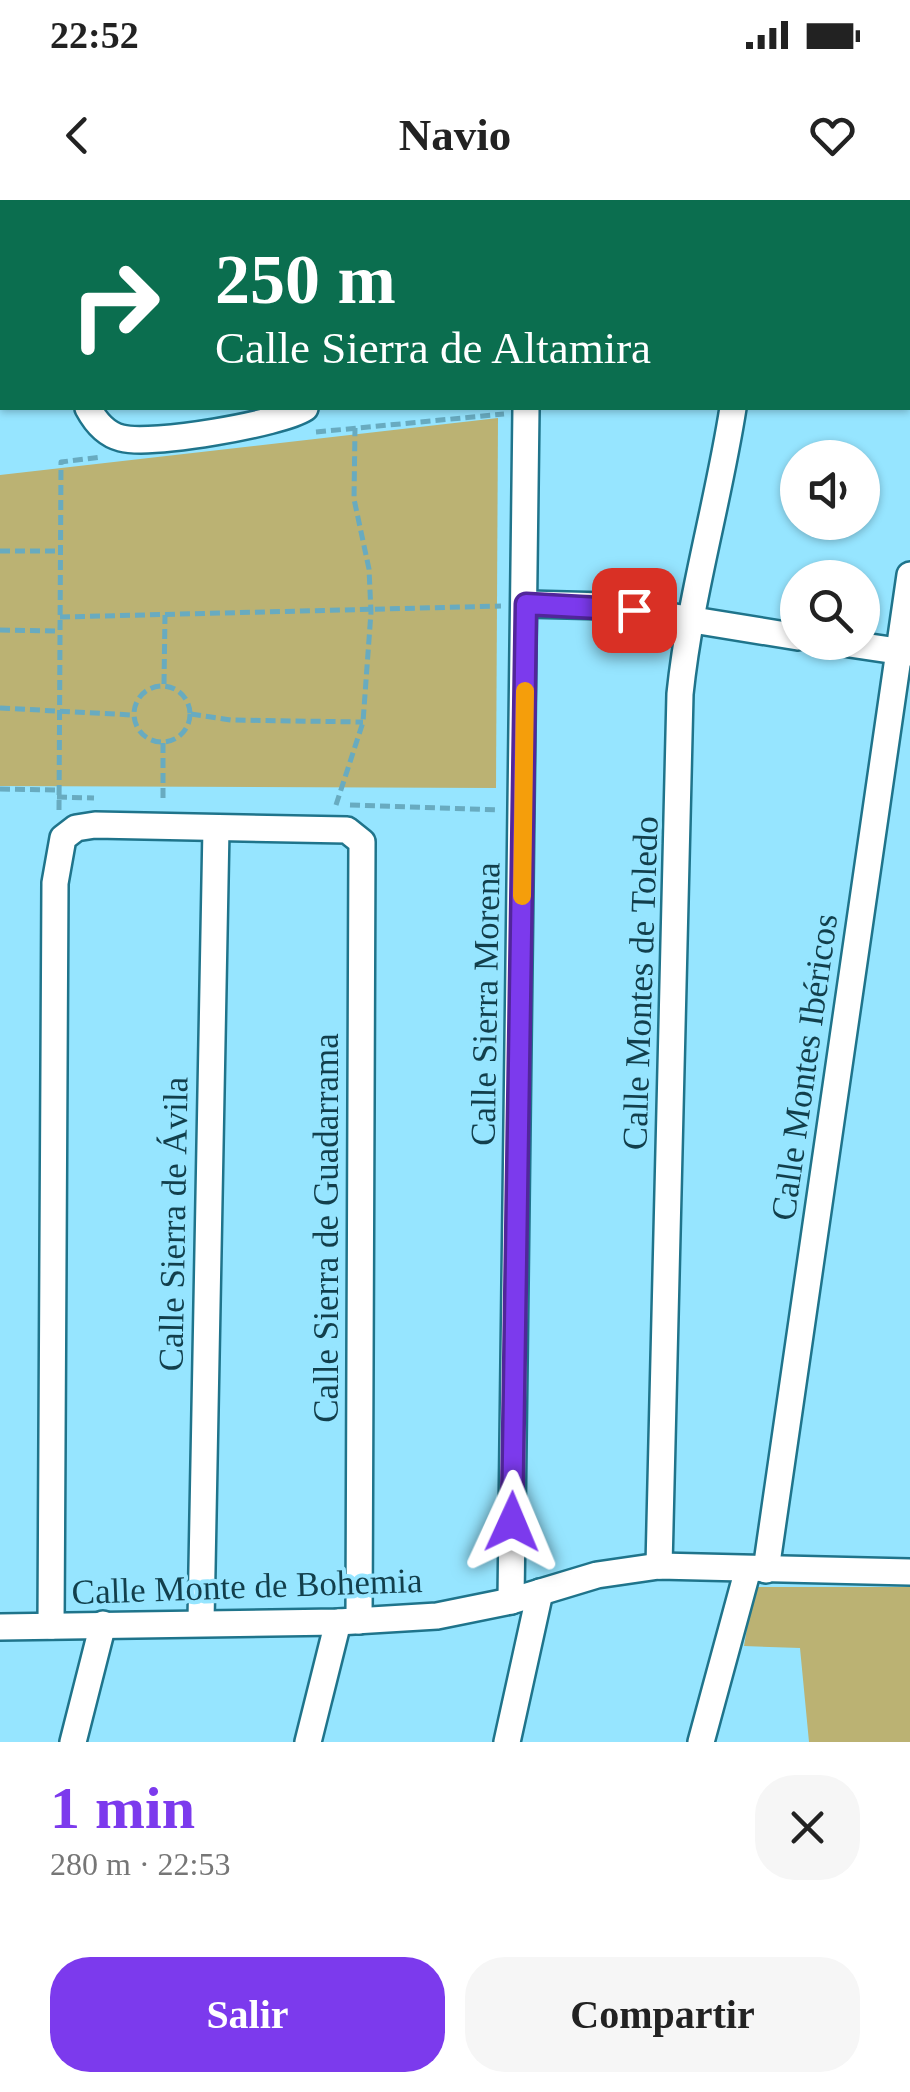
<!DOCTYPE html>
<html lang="es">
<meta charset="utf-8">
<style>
body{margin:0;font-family:Georgia,serif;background:#f6f6f6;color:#222;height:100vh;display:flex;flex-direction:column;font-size:38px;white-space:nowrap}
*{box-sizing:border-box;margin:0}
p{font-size:32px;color:#767676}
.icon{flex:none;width:55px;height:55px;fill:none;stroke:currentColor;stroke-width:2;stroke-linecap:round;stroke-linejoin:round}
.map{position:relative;height:1542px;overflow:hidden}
.panel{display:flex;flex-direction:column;background:#fff;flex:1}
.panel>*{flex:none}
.banner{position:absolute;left:0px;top:0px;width:910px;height:210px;box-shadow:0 2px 8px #0004;background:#0b6e4f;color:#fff;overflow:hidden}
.buttons{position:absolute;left:780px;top:240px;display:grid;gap:20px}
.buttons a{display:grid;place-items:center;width:100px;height:100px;border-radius:50%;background:#fff;box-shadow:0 2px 8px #0004;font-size:50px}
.pin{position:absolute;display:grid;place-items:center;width:85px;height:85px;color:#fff;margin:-42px;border-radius:20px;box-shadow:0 5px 15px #0006}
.me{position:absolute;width:110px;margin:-55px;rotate:1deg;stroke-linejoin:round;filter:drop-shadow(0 0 8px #0008)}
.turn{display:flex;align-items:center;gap:35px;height:210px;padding:0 50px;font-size:45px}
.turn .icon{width:130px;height:130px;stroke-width:2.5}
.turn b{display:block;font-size:70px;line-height:85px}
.round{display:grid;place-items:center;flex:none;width:105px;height:105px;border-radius:40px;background:#f6f6f6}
.headline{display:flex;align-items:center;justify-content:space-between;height:170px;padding:0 50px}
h1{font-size:60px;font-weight:700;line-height:75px;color:#7c3aed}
.primary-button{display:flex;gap:20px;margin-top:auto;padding:20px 50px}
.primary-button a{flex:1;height:115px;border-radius:40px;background:#7c3aed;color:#fff;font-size:40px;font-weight:700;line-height:115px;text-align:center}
.primary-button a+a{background:#f6f6f6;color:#222}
.status{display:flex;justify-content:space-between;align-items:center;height:70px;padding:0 50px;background:#fff;direction:ltr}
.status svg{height:28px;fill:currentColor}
header{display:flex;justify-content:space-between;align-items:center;height:130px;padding:0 50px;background:#fff;font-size:45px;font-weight:700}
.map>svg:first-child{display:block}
.green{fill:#bbb273}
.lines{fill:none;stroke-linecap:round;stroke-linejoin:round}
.minor-casing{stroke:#1f748b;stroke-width:30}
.path{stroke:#68abc0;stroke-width:5;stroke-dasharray:10 5;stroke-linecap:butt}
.minor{stroke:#fff;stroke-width:25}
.route-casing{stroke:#51269a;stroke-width:25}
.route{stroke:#7c3aed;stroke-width:18}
.slow{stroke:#f59e0b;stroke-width:18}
.labels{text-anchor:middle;stroke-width:8;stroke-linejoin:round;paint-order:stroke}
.street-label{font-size:35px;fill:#123f4c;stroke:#96e5ff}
</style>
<div class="status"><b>22:52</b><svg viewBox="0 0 49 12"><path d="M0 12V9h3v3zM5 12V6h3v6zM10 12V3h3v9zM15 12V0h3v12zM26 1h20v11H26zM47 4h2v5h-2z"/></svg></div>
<header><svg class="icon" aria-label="back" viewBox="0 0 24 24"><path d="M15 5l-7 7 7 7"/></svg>Navio<svg class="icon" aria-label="heart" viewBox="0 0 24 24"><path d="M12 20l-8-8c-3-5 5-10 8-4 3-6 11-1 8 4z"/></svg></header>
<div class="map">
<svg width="910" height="1542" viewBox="0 0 910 1542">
<rect width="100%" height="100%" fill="#96e5ff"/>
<g class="green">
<polygon points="498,218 496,588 0,586 0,275"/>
<polygon points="754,1387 910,1387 910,1542 809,1542 800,1448 744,1446"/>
</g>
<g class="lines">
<g class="minor-casing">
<g id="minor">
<polyline points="62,0 62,2"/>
<polyline points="294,0 294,2"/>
<polyline points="507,0 508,2"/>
<polyline points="702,0 702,2"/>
<polyline points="765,2 766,0"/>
<path d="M88,208C95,221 105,234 121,238C151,246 280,224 305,208"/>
<polyline points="527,404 607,406 798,437"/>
<polyline points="836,442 910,453"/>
<path d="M659,1366L680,494C690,397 718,304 733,208"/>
<polyline points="766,1370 910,375"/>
<polyline points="511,1401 526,208"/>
<polyline points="201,1421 216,628"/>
<polyline points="51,1426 55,683 63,638 76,628 95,625 347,630 362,642 359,1421"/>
<polyline points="0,1427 338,1422 437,1416 511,1401 597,1375 659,1366 910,1372"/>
<polyline points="73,1542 103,1424"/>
<polyline points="308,1542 338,1422"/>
<polyline points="507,1542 540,1392"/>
<polyline points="701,1542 748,1369"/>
</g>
</g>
<g class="path">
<polyline points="316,232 504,214"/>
<polyline points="0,351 60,351"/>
<polyline points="60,417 501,406"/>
<polyline points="0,430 59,431"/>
<polyline points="164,484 165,415"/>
<circle cx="162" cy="514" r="28"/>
<polyline points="0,508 132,515"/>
<polyline points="191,514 231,520 363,522"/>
<polyline points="163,543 163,600"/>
<polyline points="0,589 57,590"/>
<polyline points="57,597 94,598"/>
<polyline points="336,605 363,522 371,412 369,369 354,299 355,228"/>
<polyline points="350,605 499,610"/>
<polyline points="59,610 61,262 101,257"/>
</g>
<use href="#minor" class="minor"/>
</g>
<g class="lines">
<g class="route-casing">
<polyline id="route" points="512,1322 526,404 634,410"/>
</g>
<use href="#route" class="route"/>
<polyline class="slow" points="522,696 525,491"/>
</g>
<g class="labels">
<g class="street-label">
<text transform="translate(640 783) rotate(-88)" y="12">Calle Montes de Toledo</text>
<text transform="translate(485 804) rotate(-89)" y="12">Calle Sierra Morena</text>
<text transform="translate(804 867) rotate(-82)" y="12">Calle Montes Ibéricos</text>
<text transform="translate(173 1024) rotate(-89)" y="12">Calle Sierra de Ávila</text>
<text transform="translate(326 1028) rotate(-90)" y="12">Calle Sierra de Guadarrama</text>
<text transform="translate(247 1386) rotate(-2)" y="12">Calle Monte de Bohemia</text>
</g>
</g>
</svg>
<div class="buttons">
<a><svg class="icon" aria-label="sound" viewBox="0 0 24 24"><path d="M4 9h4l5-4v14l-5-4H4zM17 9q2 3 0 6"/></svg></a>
<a><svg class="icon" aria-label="search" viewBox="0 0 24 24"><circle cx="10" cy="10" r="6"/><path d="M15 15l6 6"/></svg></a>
</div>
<div class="pin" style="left:634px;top:410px;background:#d93025"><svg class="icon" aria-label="arrive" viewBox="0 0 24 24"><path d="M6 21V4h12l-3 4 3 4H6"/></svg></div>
<svg class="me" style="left:512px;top:1322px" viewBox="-20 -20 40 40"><path d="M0-17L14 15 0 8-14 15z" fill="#7c3aed" stroke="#fff" stroke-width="4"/></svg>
<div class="banner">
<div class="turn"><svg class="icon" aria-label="right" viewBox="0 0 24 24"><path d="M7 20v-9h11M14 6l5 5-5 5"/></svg><div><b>250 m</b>Calle Sierra de Altamira</div></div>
</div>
</div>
<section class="panel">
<div class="headline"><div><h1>1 min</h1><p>280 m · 22:53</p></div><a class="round"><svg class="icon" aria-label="close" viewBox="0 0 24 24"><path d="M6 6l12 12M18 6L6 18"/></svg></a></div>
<div class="primary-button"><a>Salir</a><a>Compartir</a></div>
</section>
